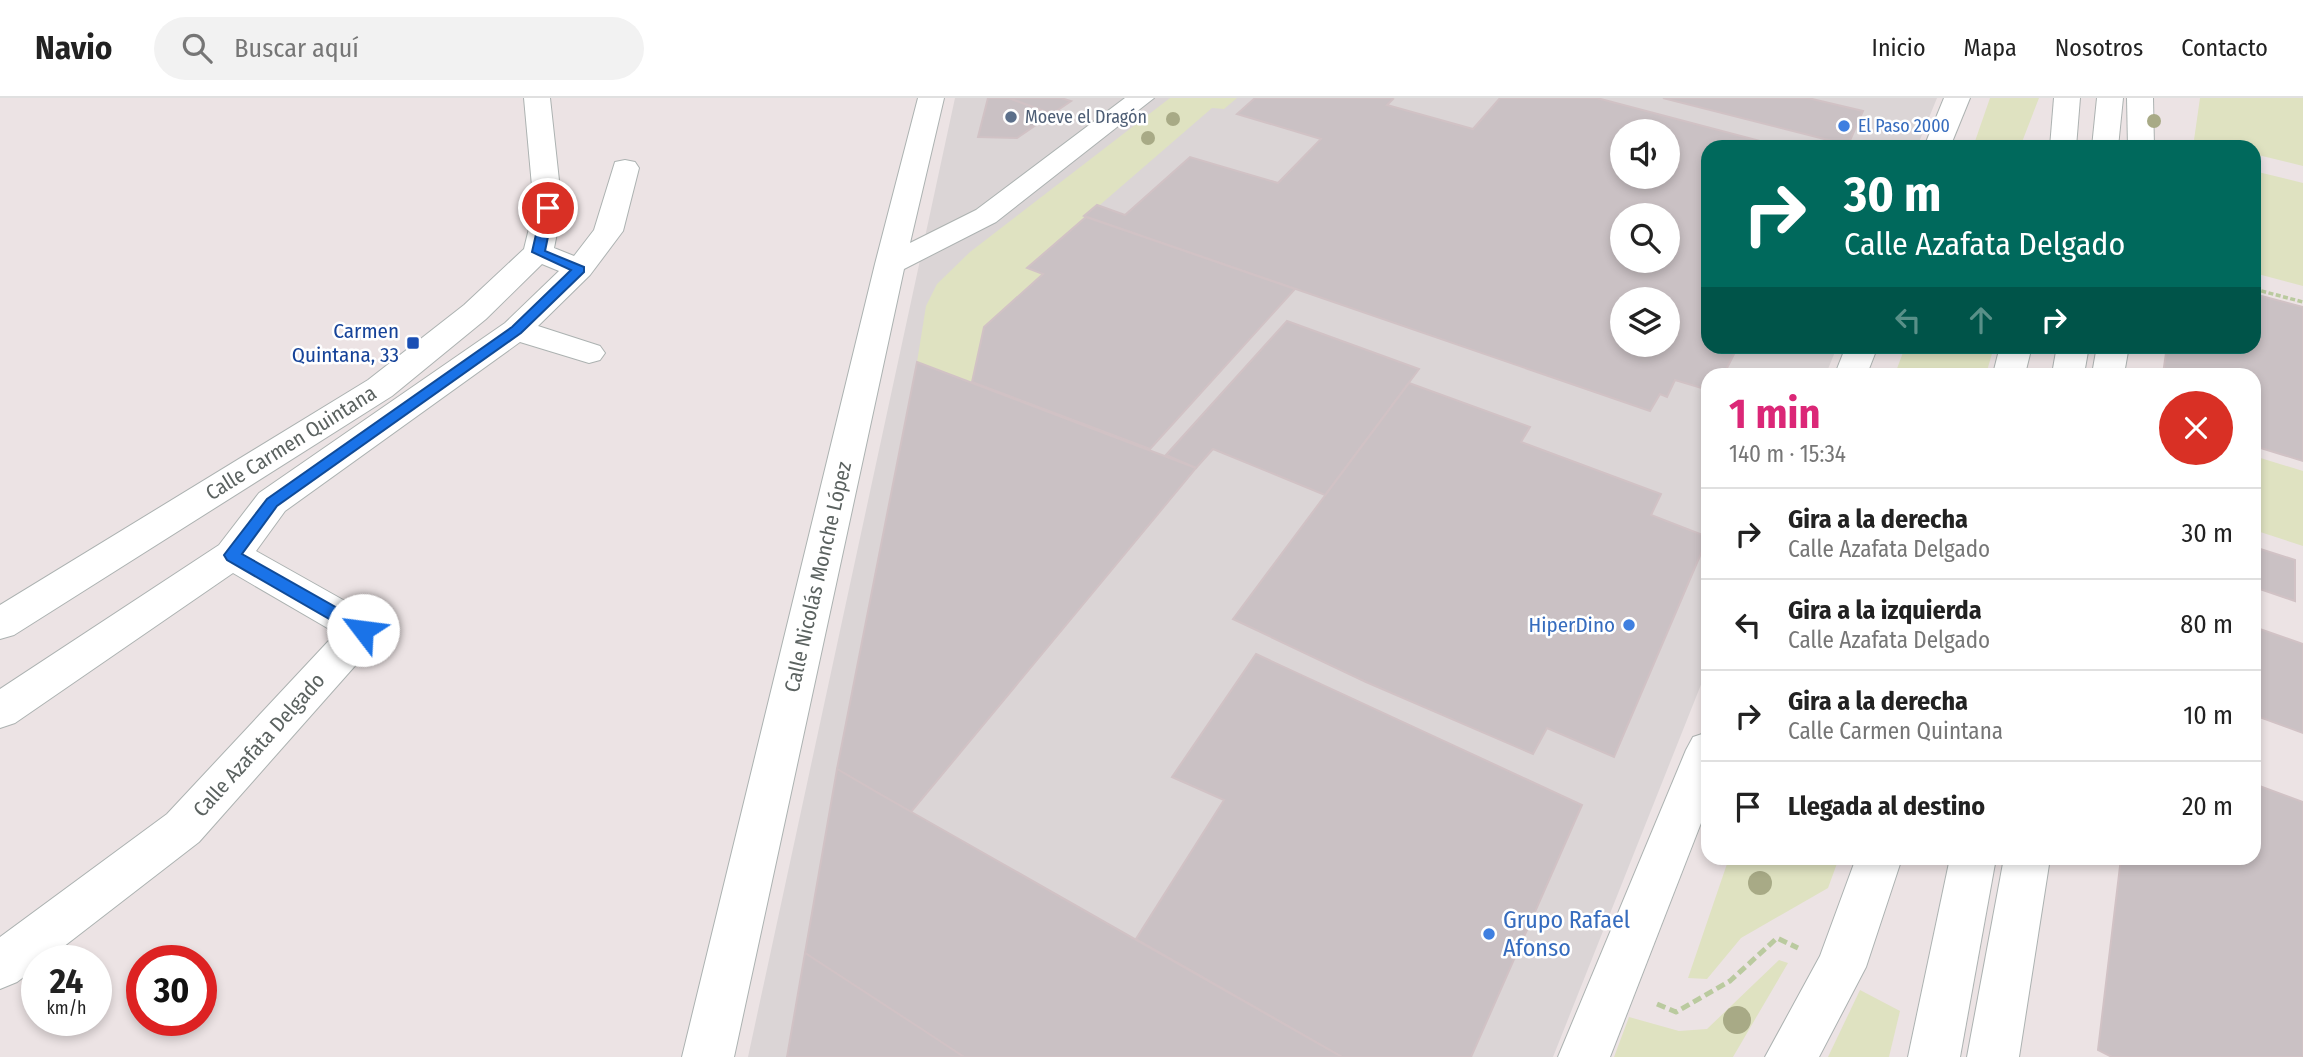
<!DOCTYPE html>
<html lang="es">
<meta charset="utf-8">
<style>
body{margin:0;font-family:"Fira Sans Condensed",sans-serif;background:#f2f2f2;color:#222;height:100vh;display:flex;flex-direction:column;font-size:26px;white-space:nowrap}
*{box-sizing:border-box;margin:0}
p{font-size:23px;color:#767676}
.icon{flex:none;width:38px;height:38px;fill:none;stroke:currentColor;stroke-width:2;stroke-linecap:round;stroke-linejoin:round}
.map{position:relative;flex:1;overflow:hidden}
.side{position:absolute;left:1701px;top:270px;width:560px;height:497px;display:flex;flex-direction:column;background:#fff;border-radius:21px;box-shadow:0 4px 10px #0003}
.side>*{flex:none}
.top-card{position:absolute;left:1701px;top:42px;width:560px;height:214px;border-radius:21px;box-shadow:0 4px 10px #0003;background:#00695c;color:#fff;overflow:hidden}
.buttons{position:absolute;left:1610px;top:21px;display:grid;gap:14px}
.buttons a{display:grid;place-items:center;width:70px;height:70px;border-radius:50%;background:#fff;box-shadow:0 4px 10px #0003;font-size:35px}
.speed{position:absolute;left:21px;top:847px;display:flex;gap:14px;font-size:35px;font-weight:700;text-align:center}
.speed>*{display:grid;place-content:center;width:91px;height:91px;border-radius:50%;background:#fff;box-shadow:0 4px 10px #0003;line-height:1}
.speed small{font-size:18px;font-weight:400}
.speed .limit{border:10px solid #d22;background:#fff;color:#111}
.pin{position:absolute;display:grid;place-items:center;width:60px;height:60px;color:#fff;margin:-30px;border:4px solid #fff;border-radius:50%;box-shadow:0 2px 7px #0007}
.me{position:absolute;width:77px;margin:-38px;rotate:300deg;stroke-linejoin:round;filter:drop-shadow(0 0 5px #0008)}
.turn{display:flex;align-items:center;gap:24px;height:147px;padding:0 28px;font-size:32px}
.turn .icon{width:91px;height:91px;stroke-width:2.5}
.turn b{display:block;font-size:49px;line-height:60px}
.lanes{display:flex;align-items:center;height:66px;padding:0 28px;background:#0003;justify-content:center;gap:35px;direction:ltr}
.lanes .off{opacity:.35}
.round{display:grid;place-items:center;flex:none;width:74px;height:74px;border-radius:37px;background:#f2f2f2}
.head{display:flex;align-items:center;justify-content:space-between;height:119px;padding:0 28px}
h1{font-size:42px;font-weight:700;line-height:52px;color:#db2777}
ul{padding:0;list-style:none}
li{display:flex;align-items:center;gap:21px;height:91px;padding:0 28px;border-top:2px solid #e0e0e0}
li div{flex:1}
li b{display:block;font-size:26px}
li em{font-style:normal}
header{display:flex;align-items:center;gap:42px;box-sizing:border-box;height:98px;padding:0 35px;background:#fff;border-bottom:2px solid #e0e0e0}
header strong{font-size:33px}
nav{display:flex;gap:38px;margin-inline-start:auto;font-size:24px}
.search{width:490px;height:63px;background:#f2f2f2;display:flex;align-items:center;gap:18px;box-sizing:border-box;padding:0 24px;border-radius:38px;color:#767676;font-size:26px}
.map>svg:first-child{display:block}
.industrial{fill:#dbd5d6;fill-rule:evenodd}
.green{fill:#dfe2c1}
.building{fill:#cac1c4;stroke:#d1c2c5;stroke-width:2;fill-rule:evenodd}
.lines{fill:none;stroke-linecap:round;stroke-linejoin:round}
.minor-casing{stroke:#acb2b1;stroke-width:2}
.path-far1{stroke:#baca9f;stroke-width:3.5;stroke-dasharray:5 2.5;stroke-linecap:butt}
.path{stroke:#baca9f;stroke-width:5;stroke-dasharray:9 4.5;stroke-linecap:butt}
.minor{fill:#fff;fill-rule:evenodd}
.tree{fill:#a8aa86}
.route{fill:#1a73e8;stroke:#114b97;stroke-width:2}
.service-dot{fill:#5c6f8a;stroke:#fff;stroke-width:2.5}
.shop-dot{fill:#3f7fe0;stroke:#fff;stroke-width:2.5}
.transit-dot{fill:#1a4fb4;stroke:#fff;stroke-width:2.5}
.labels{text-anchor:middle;stroke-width:5;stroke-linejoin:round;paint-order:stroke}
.far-service-label{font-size:18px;fill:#4e5e75;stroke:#fff;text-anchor:start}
.far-shop-label{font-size:18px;fill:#366cbe;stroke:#fff;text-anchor:start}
.transit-label{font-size:21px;fill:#164399;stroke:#fff;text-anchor:end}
.street-label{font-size:21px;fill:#5b6260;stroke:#fff}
.shop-label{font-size:21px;fill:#366cbe;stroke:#fff;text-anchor:end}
.near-shop-label{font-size:24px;fill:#366cbe;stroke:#fff;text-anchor:start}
</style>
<header>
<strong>Navio</strong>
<div class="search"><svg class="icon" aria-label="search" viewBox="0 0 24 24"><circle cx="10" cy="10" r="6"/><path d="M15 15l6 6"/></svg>Buscar aquí</div>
<nav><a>Inicio</a><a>Mapa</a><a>Nosotros</a><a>Contacto</a></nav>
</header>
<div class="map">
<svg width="2303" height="959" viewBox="0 0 2303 959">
<rect width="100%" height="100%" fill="#ece3e4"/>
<path class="industrial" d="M955,0H1937L1917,49H1708V248L1837,249L1826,276H1708V569L1553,959H748ZM1622,33H1668V79H1622ZM1622,117H1668V163H1622ZM1622,201H1668V247H1622Z"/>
<g class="green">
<polygon points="1170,0 1237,0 1224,11 1212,10 1027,170 1043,176 984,229 972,284 917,264 926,208 937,186 970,154"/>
<polygon points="1990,0 2039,0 2022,44 2011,45 2010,49 1973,49"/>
<polygon points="2200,0 2303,0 2303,68 2254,56 2254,49 2225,49 2194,42"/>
<polygon points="2254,73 2303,85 2303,188 2254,175"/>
<polygon points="1905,249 1905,248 1994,249 1986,276 1895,276"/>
<polygon points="2254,358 2303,373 2303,448 2254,432"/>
<polygon points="1729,760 1839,760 1828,790 1741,840 1707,881 1688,880"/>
<polygon points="1779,862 1788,865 1733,959 1614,959 1629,919 1679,933 1707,931"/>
<polygon points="1860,892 1900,913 1889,959 1828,959"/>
</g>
<g class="building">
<polygon points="988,0 1009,0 1052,16 1017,40 978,39"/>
<polygon points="1009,0 1061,0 1071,3 1052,16"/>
<path d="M1255,0H1391L1393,1L1387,7L1473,31L1500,0H1597L1783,49H1708V248H1738L1724,276H1708V292L1675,282L1667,299L1660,296L1650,313L1084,118L1097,107L1125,117L1190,59L1278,85L1321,41L1237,16ZM1622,33H1668V79H1622ZM1622,117H1668V163H1622ZM1622,201H1668V247H1622Z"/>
<polygon points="1663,0 1808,0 1863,13 1848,47"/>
<polygon points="1086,119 1295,191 1150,351 972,284 984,229 1043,176 1027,170"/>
<polygon points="2254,196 2303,209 2303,363 2254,348 2254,276 2163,276 2167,248 2254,248"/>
<polygon points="1287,223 1419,271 1325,397 1213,351 1196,370 1166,357"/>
<polygon points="917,264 1196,370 911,714 837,671"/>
<polygon points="1409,285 1530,329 1521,344 1661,396 1651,417 1708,439 1614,659 1547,630 1533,656 1366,584 1233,521"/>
<polygon points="2254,449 2295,462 2295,503 2254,489"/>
<polygon points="2254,529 2303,546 2303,635 2254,617"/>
<polygon points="1256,556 1582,707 1471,959 1342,959 1136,841 1224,702 1172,679"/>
<polygon points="837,671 878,695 1342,959 964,959 805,855"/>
<polygon points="2254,686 2303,704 2303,959 2112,959 2098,952 2121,760 2254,760"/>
<polygon points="805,855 920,930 964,959 787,959"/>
</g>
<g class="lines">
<g class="minor-casing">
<g id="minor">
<polygon points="524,0 550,0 562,110 554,150 574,158 594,132 615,64 625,62 635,64 639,70 623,133 590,177 538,228 600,248 605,255 600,262 589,265 520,244 285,413 256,453 377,521 383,532 377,543 199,744 45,863 37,863 37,869 17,884 0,891 0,839 167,716 336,535 233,475 15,625 0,630 0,591 219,447 259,395 505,225 559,173 542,166 486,221 392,298 14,537 0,541 0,507 368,282 464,207 524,151 534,110"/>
<polygon points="918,0 944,0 910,145 976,112 1125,0 1154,0 996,124 904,171 734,959 682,959 875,166"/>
<polygon points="1944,0 1970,0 1950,49 1924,49"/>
<polygon points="2054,0 2080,0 2076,49 2050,49"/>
<polygon points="2097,0 2123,0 2118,49 2092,49"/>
<polygon points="2127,0 2153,0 2154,49 2128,49"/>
<polygon points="1846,248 1878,248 1867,276 1835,276"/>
<polygon points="2000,248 2032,248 2025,276 1993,276"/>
<polygon points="2057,248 2089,248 2084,276 2052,276"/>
<polygon points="2097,248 2129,248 2124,276 2092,276"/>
<polygon points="1708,634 1708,707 1610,959 1558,959 1686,652 1693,639"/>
<polygon points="1856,760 1902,760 1866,869 1819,959 1765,959 1820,858"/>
<polygon points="1950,760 1996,760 1960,959 1908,959"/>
<polygon points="2004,760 2050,760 2019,959 1967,959"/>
</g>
</g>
<polyline class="path-far1" points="2254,191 2303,204"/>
<polyline class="path" points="1657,906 1676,914 1730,883 1777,840 1798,850"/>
<use href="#minor" class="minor"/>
</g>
<g class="tree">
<circle cx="1173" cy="21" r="7"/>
<circle cx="2154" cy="23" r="7"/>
<circle cx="1148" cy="40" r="7"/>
<circle cx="1760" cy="785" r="12"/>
<circle cx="1737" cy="922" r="14"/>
</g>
<polygon class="route" points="548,106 554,110 545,153 584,169 584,174 521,235 277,408 242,456 369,528 371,532 369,537 357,537 227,462 224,457 227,453 267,401 512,229 571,172 532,154 542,110"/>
<circle class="service-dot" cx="1011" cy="19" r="7"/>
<g class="shop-dot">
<circle cx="1844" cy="28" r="7"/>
<circle cx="1629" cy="527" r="7"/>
<circle cx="1489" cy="836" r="7"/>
</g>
<rect class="transit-dot" x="406" y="238" width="14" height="14" rx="3.5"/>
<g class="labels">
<g class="far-service-label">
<text x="1025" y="25">Moeve el Dragón</text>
</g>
<g class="far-shop-label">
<text x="1858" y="34">El Paso 2000</text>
</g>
<g class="transit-label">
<text x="399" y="240">Carmen<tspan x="399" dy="24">Quintana, 33</tspan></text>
</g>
<g class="street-label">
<text transform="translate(291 345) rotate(-32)" y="7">Calle Carmen Quintana</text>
<text transform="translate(818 479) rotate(-77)" y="7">Calle Nicolás Monche López</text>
<text transform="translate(259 647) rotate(-48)" y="7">Calle Azafata Delgado</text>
</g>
<g class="shop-label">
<text x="1615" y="534">HiperDino</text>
</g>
<g class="near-shop-label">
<text x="1503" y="830">Grupo Rafael<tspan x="1503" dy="28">Afonso</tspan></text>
</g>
</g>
</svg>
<div class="buttons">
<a><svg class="icon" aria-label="sound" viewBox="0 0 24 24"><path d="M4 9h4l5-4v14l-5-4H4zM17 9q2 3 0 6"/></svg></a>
<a><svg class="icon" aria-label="search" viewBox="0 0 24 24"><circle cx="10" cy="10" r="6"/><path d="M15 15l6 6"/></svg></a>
<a><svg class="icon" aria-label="layers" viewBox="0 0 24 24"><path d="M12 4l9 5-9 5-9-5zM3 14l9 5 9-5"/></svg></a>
</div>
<div class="speed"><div>24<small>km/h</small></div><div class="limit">30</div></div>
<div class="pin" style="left:548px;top:110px;background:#d93025"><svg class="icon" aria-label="arrive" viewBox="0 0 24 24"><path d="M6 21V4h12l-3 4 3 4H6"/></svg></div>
<svg class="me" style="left:363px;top:532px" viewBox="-20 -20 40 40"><circle r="19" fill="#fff"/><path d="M0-13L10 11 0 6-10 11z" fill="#1a73e8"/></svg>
<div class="top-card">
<div class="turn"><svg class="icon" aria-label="right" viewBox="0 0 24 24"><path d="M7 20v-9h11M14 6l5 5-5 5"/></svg><div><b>30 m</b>Calle Azafata Delgado</div></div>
<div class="lanes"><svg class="icon off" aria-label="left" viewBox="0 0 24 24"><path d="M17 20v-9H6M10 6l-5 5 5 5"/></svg><svg class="icon off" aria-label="ahead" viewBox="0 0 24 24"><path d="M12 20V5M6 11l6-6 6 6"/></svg><svg class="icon" aria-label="right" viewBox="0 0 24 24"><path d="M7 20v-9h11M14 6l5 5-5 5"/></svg></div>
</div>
<section class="side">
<div class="head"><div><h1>1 min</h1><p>140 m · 15:34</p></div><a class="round" style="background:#d93025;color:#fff"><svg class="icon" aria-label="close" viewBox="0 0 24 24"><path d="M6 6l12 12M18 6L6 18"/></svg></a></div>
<ul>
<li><svg class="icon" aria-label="right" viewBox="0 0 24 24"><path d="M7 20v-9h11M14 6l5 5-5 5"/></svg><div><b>Gira a la derecha</b><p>Calle Azafata Delgado</p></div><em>30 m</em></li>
<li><svg class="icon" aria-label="left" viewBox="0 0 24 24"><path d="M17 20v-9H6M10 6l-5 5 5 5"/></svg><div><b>Gira a la izquierda</b><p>Calle Azafata Delgado</p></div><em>80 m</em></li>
<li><svg class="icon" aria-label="right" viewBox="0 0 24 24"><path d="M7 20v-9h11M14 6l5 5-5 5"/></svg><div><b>Gira a la derecha</b><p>Calle Carmen Quintana</p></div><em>10 m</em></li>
<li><svg class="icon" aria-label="arrive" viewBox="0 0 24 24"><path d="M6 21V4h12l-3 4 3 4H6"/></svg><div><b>Llegada al destino</b></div><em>20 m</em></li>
</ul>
</section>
</div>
